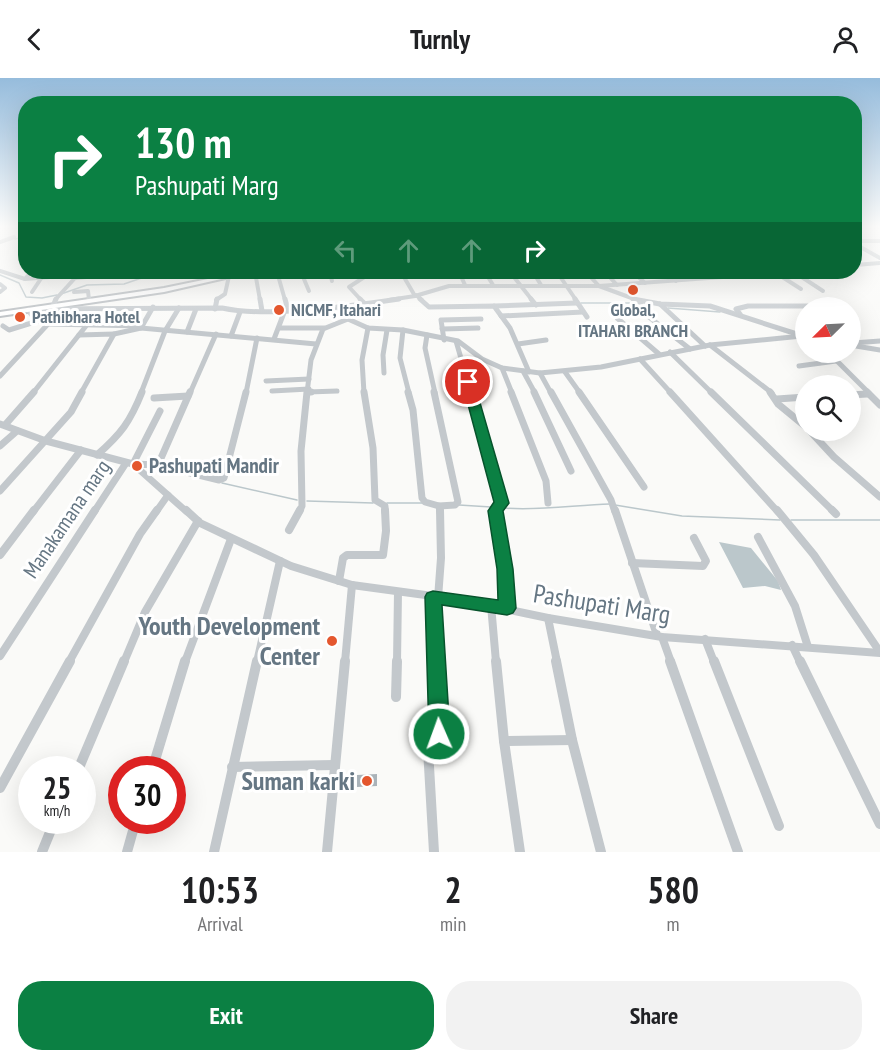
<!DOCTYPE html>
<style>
body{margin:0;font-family:"PT Sans Narrow",sans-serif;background:#f2f2f2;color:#202124;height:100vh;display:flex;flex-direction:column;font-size:22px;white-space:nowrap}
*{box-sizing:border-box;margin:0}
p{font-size:20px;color:#757577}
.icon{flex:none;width:33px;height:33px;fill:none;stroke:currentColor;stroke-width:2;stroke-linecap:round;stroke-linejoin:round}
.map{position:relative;height:774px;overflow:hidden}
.side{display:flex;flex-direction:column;background:#fff;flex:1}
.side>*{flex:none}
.banner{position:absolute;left:18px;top:18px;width:844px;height:183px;border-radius:24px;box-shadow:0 6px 24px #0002;background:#0b8043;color:#fff;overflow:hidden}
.needle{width:39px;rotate:246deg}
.tools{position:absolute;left:795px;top:219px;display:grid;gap:12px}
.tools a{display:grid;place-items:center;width:66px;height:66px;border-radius:50%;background:#fff;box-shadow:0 6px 24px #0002;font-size:30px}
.speed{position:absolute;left:18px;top:678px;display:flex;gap:12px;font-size:30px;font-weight:700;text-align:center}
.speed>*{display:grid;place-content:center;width:78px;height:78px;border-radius:50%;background:#fff;box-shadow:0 6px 24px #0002;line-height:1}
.speed small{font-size:15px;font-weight:400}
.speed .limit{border:9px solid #d22;background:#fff;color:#111}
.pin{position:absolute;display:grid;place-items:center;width:51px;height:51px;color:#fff;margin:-26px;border:3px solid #fff;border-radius:50%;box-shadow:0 2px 6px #0007}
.me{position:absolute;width:66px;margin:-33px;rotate:358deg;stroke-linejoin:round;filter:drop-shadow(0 0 4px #0008)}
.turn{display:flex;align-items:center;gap:21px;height:126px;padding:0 18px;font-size:27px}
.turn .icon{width:78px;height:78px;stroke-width:2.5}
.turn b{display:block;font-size:42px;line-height:51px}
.lanes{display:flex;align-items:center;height:57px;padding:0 18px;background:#0003;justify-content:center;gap:30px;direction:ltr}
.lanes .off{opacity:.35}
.eta{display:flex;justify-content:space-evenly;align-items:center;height:102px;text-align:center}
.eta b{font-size:36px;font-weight:700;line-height:42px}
.action{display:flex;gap:12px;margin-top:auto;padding:12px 18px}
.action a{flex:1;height:69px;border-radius:24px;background:#0b8043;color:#fff;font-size:24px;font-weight:700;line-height:69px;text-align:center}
.action a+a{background:#f2f2f2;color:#202124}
header{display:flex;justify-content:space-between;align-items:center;height:78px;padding:0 18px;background:#fff;font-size:27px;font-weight:700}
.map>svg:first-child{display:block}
.water{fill:#bbc7cb}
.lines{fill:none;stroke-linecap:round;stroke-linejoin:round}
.stream{stroke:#bbc7cb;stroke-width:1.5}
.building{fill:#aab3b9}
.primary-casing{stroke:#b5babe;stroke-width:4}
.minor-far4{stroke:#c3c8cc;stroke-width:4}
.minor-far3{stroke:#c3c8cc;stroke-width:5}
.minor-far2{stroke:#c3c8cc;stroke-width:7}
.minor-far1{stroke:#c3c8cc;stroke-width:8}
.minor{stroke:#c3c8cc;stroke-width:10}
.primary{fill:#fff;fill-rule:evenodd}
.route{fill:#0b8043;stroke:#07532c;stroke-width:1.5}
.poi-dot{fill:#e4572e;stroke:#fff;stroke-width:2}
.labels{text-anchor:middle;stroke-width:6;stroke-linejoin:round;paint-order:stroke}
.far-poi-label{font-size:18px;font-weight:bold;fill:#657683;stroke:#fff;text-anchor:start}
.poi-label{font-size:21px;font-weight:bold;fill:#657683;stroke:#fff;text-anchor:start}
.street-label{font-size:21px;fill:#657683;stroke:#fff}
.near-street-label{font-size:26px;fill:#657683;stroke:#fff}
.near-poi-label{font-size:26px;font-weight:bold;fill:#657683;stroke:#fff;text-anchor:end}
</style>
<header><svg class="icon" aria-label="back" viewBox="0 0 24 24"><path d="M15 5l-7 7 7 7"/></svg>Turnly<svg class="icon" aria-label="person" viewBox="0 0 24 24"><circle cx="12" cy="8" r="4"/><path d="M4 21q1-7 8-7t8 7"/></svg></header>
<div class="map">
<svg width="880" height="774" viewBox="0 0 880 774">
<rect width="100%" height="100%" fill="#fafaf8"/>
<polygon class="water" points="719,464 751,470 778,503 781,512 765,508 743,510"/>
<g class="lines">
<g class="stream">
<polyline points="15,161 26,159"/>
<polyline points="0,197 19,205 26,219 42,220 57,217"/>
<polyline points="61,216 87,207 124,206 159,194"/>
<polyline points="581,225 638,225"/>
<polyline points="668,230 720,234"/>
<polyline points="222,405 297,422"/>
<polyline points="307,423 373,425"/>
<polyline points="387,425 422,425"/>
<polyline points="459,427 491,429"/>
<polyline points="615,427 682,438 780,442"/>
<path d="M504,430C539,433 575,427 610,426"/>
<polyline points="791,442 880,442"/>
</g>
</g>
<polygon class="building" points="377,696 377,708 357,709 357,697"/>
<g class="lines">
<g class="primary-casing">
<polygon id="primary" points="242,194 252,194 164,214 0,238 0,234 164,210"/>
</g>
<g class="minor-far4">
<polyline points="855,163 880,163"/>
<polyline points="0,164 14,159"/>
<polyline points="855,166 880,180"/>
<polyline points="855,187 880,185"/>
<polyline points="0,193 25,201 31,194"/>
<polyline points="78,194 75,200 142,194"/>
<polyline points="255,194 260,222"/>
<polyline points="277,194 285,222"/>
<polyline points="301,194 309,213"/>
<polyline points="401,194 415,218"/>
<polyline points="459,194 465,207"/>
<polyline points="485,194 493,207"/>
<polyline points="510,194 532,222"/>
<polyline points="533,194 541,207"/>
<polyline points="557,194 576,222"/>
<polyline points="586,194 599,208 637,222"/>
<polyline points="605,194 617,207"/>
<polyline points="633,194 645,205"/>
<polyline points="669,194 676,203"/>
<polyline points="794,194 823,213"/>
<polyline points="776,195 801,211"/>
<polyline points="25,201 50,199 57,194"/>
<polyline points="332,203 331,199 335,194"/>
<polyline points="0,206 5,210 0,214"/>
<polyline points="32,214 42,199"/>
<polyline points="74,214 88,213 89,222"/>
<polyline points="416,217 422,222"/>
<polyline points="55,222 75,200"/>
<polyline points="216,222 225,216 229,198"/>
<polyline points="361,222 349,209 366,198 368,194"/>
<polyline points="389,222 415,218 449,208 599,208 791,194"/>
</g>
<g class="minor-far3">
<polyline points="89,221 89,223"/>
<polyline points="260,221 262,233"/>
<polyline points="285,221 288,232"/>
<polyline points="360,221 364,225"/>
<polyline points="420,221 429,229 494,228 510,250 529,294"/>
<polyline points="531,221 536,227"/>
<polyline points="575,221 587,239"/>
<polyline points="633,221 660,226 710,228 800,257"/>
<polyline points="639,223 649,239 690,271"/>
<polyline points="660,226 705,268"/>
<polyline points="53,228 56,221"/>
<polyline points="494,228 577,225"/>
<polyline points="338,229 348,241 368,250 403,252 458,263 482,281 502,290 540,295 601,289 710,267 802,258"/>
<path d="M36,231L222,230C269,240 350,228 399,221"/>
<polyline points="215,231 217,221"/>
<polyline points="28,232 34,240 48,246 142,248"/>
<polyline points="740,236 736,231 748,228 808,228"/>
<polyline points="501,238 583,234"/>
<polyline points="617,240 659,276"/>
<polyline points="3,248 9,252 38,243"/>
<polyline points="141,250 316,266"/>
<polyline points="280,250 324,250"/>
<polyline points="442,251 478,250"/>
<polyline points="403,252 400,280 409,315"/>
<polyline points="187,254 196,231"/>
<polyline points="114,256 141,250 153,229"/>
<polyline points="79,257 114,256 81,315"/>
<polyline points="427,257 425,270 435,315"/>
<polyline points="231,258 240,234"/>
<polyline points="274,261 285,232"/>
<polyline points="444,262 441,242 481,241"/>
<polyline points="456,263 471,315"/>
<polyline points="853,265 880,263"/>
<polyline points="518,266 546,262"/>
<polyline points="710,267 772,315"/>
<polyline points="850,267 880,272"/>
<polyline points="670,274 712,315"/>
<polyline points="828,274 869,315"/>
<polyline points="640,281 671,315"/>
<polyline points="799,288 836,283"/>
<polyline points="502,290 512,315"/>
<polyline points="523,293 535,315"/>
<polyline points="565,294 580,315"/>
<polyline points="384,295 383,277 387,252"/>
<polyline points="540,295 551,315"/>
<polyline points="0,298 48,246"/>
<polyline points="266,303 309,301"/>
<polyline points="272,313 309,311"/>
<polyline points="308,314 337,313"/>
<polyline points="33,315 86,248"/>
<polyline points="141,315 165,253 179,230"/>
<polyline points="190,315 216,256"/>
<polyline points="246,315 257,260"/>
<polyline points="307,315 311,282 323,251 348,241"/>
<polyline points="364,315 362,282 368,250"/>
</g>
<g class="minor-far2">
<polyline points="308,314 311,314"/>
<polyline points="364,314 373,370 375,422 385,428 385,434"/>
<polyline points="408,314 413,332 422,420 425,424 439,428 440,434"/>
<polyline points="434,314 458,424 455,427 439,428"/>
<polyline points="470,314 502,425 496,434"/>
<polyline points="511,314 546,403 548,425"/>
<polyline points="534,314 571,393"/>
<polyline points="551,314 611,422 615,434"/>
<polyline points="579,314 644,409"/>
<polyline points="670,314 778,434"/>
<polyline points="711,314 834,434"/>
<polyline points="770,314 778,326 806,349"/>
<polyline points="867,314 880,327"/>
<polyline points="850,317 867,316"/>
<polyline points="154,320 188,318"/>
<polyline points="777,321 806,319"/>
<polyline points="160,333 133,386 158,387 219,402 224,400 246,314"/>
<polyline points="0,346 46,363 133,386 187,434"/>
<polyline points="5,347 34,314"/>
<polyline points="809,352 834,379 880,419"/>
<polyline points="0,368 17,353"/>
<path d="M97,377C121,356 130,344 142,314"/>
<polyline points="158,387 190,314"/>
<polyline points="0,413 71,334 82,314"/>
<polyline points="33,434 81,372"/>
<polyline points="94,434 126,385"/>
<polyline points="156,434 168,417"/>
<polyline points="299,434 302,428 301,373 307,314"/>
</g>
<g class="minor-far1">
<polyline points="186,432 200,445 291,488 352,507 462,522 548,540 662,559 880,575"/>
<polyline points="497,432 505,491 507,530"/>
<polyline points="615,432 657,557"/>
<polyline points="777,432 814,477 880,574"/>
<polyline points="832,432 836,436"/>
<polyline points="289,452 300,432"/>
<polyline points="758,459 795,528 808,569"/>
<polyline points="0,477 34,432"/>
<polyline points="632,485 703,488 706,483 694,460"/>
<polyline points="339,503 343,480 347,477 383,477 386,453 385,432"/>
<polyline points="433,519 436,584"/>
<polyline points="438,520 441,480 440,432"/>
<polyline points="491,527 496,584"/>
<polyline points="548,540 557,584"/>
<polyline points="662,559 671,584"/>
<polyline points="705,561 714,584"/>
<polyline points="792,567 800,584"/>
<polyline points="0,578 95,432"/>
<polyline points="69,584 140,456 157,432"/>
<polyline points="124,584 145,534 198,443"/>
<polyline points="185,584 231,461"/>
<polyline points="257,584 280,483"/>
<polyline points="345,584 352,507"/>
<polyline points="397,584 398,514"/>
</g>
<g class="minor">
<polyline points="496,583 504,663 520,774"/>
<polyline points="556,583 572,662 601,774"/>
<polyline points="670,583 738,774"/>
<polyline points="714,583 779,748"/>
<polyline points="800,583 880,746"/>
<polyline points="396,619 397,583"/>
<polyline points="504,663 572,662"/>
<polyline points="232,689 334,687"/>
<polyline points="78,692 124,583"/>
<polyline points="152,692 185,583"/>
<polyline points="0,710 70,583"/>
<polyline points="42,774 55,742"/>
<polyline points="127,774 136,742"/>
<polyline points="214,774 257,583"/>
<polyline points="327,774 345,583"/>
<polyline points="434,774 428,671 439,656 436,583"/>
</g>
<use href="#primary" class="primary"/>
</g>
<linearGradient id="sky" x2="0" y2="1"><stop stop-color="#96bcdc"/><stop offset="0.58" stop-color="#fdfdfc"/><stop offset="1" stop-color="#fdfdfc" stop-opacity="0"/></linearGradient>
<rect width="880" height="256" fill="url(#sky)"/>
<polygon class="route" points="468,300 474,304 509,425 503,433 513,491 516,530 513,535 507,537 442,527 450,656 447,663 439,666 432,663 429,656 425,519 427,515 433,513 498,522 497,491 488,433 494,424 462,304"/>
<g class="poi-dot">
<circle cx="633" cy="212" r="6"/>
<circle cx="279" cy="232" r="6"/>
<circle cx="20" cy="239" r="6"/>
<circle cx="137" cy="388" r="6"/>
<circle cx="332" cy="563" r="6"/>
<circle cx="367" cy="703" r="6"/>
</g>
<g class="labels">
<g class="far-poi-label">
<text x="291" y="238">NICMF, Itahari</text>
<text x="633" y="238" text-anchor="middle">Global,<tspan x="633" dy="21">ITAHARI BRANCH</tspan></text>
<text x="32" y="245">Pathibhara Hotel</text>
</g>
<g class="poi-label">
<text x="149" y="395">Pashupati Mandir</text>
</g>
<g class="street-label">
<text transform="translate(67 441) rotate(-56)" y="7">Manakamana marg</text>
</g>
<g class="near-street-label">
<text transform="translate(602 526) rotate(9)" y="9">Pashupati Marg</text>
</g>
<g class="near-poi-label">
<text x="320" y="557">Youth Development<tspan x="320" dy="30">Center</tspan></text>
<text x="355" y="712">Suman karki</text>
</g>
</g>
</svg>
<div class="tools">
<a><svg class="needle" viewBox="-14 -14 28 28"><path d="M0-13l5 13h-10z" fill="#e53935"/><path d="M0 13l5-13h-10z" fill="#757577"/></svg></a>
<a><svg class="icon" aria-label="search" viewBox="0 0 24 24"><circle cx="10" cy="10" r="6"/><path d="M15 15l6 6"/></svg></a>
</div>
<div class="speed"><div>25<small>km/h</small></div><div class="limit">30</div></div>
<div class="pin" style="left:468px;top:304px;background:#d93025"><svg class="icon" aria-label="arrive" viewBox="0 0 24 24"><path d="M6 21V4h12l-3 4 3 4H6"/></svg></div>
<svg class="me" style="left:439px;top:656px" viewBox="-20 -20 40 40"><circle r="17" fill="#0b8043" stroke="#fff" stroke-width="3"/><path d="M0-11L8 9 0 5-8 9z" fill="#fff"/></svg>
<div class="banner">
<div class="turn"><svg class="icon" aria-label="right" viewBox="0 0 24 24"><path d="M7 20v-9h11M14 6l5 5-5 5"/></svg><div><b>130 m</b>Pashupati Marg</div></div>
<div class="lanes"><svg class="icon off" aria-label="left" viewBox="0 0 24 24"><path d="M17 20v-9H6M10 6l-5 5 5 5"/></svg><svg class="icon off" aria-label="ahead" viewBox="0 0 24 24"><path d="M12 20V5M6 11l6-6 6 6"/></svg><svg class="icon off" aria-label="ahead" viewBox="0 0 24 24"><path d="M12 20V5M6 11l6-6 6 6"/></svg><svg class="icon" aria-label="right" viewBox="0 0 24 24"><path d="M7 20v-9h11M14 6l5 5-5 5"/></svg></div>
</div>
</div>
<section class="side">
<div class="eta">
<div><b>10:53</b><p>Arrival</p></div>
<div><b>2</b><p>min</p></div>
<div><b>580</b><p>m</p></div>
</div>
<div class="action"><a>Exit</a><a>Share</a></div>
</section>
